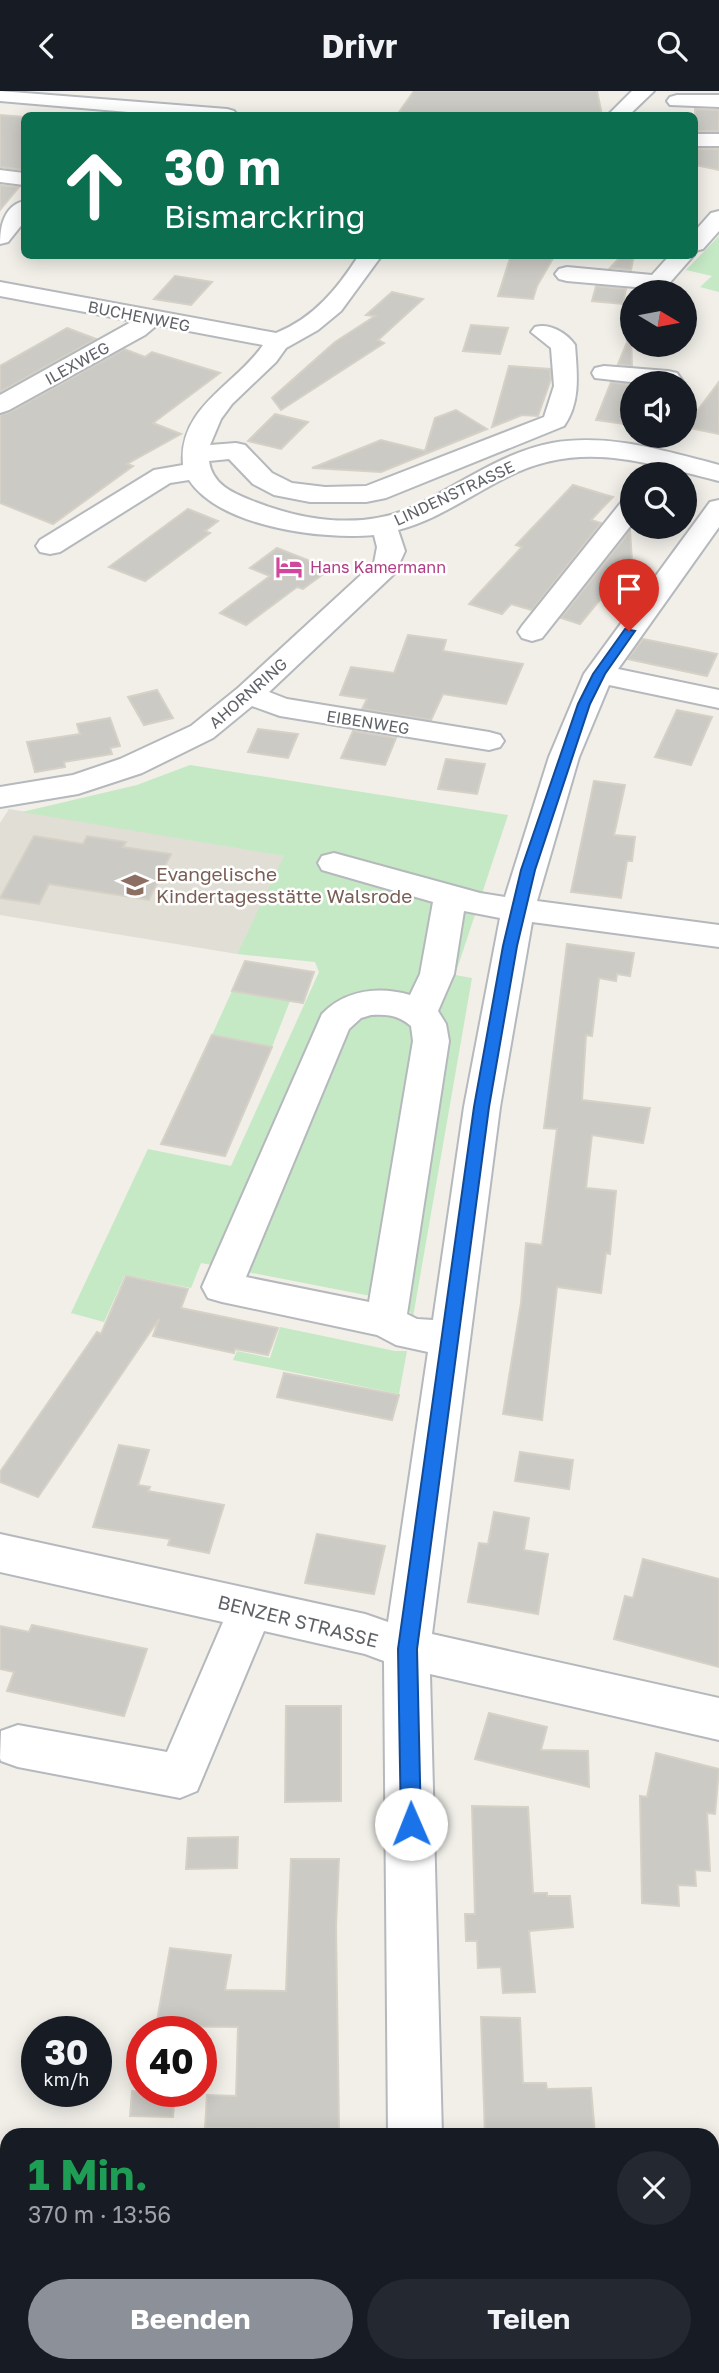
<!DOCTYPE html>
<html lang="de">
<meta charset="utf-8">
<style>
body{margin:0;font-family:"Golos Text",sans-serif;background:#242831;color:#f1f3f6;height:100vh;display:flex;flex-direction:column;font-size:26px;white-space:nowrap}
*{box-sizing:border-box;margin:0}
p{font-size:23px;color:#9ea1a6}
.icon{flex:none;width:38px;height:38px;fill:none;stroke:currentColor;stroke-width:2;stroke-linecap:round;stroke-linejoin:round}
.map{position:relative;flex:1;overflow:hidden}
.sheet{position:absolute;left:0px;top:2037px;width:719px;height:245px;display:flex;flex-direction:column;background:#171b24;border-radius:21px 21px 0 0;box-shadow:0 4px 18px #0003}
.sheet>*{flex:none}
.top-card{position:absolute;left:21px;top:21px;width:677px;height:147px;border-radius:10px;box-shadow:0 4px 18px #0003;background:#0b6e4f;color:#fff;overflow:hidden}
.needle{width:46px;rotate:100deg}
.tools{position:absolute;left:620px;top:189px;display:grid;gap:14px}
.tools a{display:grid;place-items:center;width:77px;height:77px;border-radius:50%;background:#171b24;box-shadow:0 4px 18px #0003;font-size:35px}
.speed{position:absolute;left:21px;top:1925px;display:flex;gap:14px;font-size:35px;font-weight:700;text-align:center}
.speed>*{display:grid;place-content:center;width:91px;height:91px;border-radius:50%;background:#171b24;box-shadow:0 4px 18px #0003;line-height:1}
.speed small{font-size:18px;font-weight:400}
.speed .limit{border:10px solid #d22;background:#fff;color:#111}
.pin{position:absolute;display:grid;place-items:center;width:60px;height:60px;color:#fff;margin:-72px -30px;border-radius:50% 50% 50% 0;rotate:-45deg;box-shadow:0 0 7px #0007}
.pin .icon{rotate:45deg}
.me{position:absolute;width:77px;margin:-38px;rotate:359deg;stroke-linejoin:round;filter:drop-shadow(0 0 5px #0008)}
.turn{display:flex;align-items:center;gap:24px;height:147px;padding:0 28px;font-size:32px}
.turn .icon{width:91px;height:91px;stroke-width:2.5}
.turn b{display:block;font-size:49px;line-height:60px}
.round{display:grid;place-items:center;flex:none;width:74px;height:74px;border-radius:37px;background:#242831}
.summary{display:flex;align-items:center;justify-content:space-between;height:119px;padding:0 28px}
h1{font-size:42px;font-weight:700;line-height:52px;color:#1e9e55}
.cta{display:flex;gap:14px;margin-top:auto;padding:14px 28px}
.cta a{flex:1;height:80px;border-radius:42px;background:#8c9099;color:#fff;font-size:28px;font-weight:700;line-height:80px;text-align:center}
.cta a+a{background:#242831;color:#f1f3f6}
header{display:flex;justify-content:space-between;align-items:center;height:91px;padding:0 28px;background:#171b24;font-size:32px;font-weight:700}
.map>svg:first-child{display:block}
.commercial{fill:#fef7e0}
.education{fill:#e1ded6}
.green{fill:#c5e8c5}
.building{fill:#cccac5;stroke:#d6d1c6;stroke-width:2}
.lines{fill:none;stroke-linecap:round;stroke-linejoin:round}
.minor-casing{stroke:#b5b8bc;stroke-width:4}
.minor{fill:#fff;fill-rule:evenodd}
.route{fill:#1a73e8;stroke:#114b97;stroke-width:2}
.labels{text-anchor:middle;stroke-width:5;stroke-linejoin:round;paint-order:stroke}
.far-street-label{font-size:16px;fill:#5f6368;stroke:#fff}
.far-hotel-label{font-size:16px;fill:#b23c85;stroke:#fff;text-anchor:start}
.education-label{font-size:19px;fill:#785e54;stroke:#fff;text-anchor:start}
.street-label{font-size:19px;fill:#5f6368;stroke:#fff}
</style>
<header><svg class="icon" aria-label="back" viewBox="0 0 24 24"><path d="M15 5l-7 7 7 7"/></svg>Drivr<svg class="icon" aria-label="search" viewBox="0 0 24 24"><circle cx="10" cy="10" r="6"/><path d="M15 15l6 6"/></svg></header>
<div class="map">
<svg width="719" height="2282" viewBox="0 0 719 2282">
<rect width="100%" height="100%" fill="#f1efe8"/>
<polygon class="commercial" points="0,2052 7,2052 7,2275 373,2275 373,2282 0,2282"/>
<polygon class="education" points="9,718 285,765 237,863 0,824 0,732"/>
<g class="green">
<polygon points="719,145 719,201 700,196 712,185 686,179"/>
<polygon points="190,674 508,724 455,884 472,887 413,1226 401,1206 440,936 348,911 218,1175 201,1172 191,1197 125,1184 104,1231 71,1222 148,1058 231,1075 319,881 315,871 237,863 284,765 22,721 137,694"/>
<polygon points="232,900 290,910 272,956 212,944"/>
<polygon points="387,918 419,936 376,1206 242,1180 351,928"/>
<polygon points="280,1236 395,1260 407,1260 399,1303 233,1269 237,1260 270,1267"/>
<polygon points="712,2070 719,2070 719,2282 665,2282 665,2275 712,2275"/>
</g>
<g class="building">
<polygon points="414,0 597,0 602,24 397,24"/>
<polygon points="695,18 719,19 719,40 695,40"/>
<polygon points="0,24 24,26 24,79 0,76"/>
<polygon points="695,58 719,58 719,79 695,74"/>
<polygon points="0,94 19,96 0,119"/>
<polygon points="511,164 555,164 537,195 533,208 498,205"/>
<polygon points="622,164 634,164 631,179 610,177"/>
<polygon points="175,185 212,191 191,214 154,208"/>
<polygon points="596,195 626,198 623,213 592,210"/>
<polygon points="392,201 423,208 378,249 384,252 281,319 272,307 335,251 375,225 366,224"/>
<polygon points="471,234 508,237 500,263 463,260"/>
<polygon points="67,237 96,248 0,301 0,275"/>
<polygon points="631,242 632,275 618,273"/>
<polygon points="124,258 145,266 152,261 220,282 153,332 181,343 127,373 133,375 53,433 0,412 0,324 10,321"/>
<polygon points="509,275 550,278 551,288 538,325 522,324 492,336"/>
<polygon points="611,291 632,294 632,334 596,329"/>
<polygon points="719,291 719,343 685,336"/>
<polygon points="456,319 487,338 381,381 312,377 381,349 425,360 435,327"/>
<polygon points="275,323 308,331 281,358 248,350"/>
<polygon points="573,394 613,406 591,429 601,432 532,519 511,513 502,523 469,513 522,456 516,454"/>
<polygon points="188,418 218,430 205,440 210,442 145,490 109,476"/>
<polygon points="630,440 632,470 580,533 561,527"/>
<polygon points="277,457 330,478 303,498 297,496 246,534 220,522 270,485 250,477"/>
<polygon points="408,544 446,549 443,560 523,573 506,613 443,603 431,629 362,618 367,608 340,604 351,576 394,582"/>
<polygon points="643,548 693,558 717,563 707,585 628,568"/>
<polygon points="157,599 173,627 144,634 128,606"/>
<polygon points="677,619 712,626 691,674 655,666"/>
<polygon points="110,627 120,655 110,657 112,663 64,671 65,676 35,681 27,651 80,643 77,633"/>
<polygon points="258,638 298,643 288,667 248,661"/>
<polygon points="353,640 396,647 385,674 341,667"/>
<polygon points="446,668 485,673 477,703 438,698"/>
<polygon points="594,690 625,694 614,744 635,746 632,770 627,770 621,807 571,801"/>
<polygon points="34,745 83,753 87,745 126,751 123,756 171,763 149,809 49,793 39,813 0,807"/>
<polygon points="567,853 634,862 630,885 617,883 616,890 599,887 592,945 586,944 582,1009 650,1017 643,1052 592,1044 586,1097 616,1100 610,1163 606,1162 601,1202 557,1196 542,1329 503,1323 521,1212 526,1152 542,1154 557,1038 544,1037"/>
<polygon points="245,870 314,881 303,912 232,900"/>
<polygon points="212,944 272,956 225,1065 161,1053"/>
<polygon points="126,1185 188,1198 181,1217 278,1237 268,1264 235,1258 234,1262 153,1245 159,1228 38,1406 0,1391 0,1381 97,1241 101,1243"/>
<polygon points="284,1282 399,1304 392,1329 277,1306"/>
<polygon points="119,1354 149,1359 138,1394 150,1396 148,1400 224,1414 209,1462 168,1454 170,1448 93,1436"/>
<polygon points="520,1361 573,1369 569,1398 515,1390"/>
<polygon points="494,1421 529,1427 524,1459 548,1463 538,1523 468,1511 479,1452 488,1453"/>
<polygon points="317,1443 385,1455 374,1503 305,1492"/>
<polygon points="643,1468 719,1488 719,1576 614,1548 625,1505 633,1507"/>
<polygon points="32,1534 147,1558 124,1625 7,1600 14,1581 0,1578 0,1535 29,1541"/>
<polygon points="286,1615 341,1615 341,1710 285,1711"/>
<polygon points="489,1622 547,1636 541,1659 588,1660 589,1696 475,1668"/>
<polygon points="656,1662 719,1678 715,1723 707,1722 710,1780 695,1779 696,1795 678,1794 679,1815 642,1812 640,1705 647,1706"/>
<polygon points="472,1715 528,1716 533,1802 547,1802 547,1805 570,1805 573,1836 529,1840 535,1901 503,1902 501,1876 478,1877 477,1850 466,1850 465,1823 475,1823"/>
<polygon points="238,1746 237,1777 186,1778 188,1747"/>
<polygon points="291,1768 339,1768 336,1835 339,2038 205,2037 207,2004 236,2005 238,1936 156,1935 170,1857 231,1864 225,1899 286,1900"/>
<polygon points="481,1926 520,1927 523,1992 546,1992 547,1998 591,1997 595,2044 485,2044"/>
<polygon points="132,2000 175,2000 173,2026 130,2025"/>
</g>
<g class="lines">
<g class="minor-casing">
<g id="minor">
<polygon points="0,0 227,18 234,20 237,24 163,24 0,10"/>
<polygon points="632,0 654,0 629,24 608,24"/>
<polygon points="677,4 719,4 719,16 670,14 667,10 670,6"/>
<rect x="695" y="43" width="24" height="12"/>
<polygon points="0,79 24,82 24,94 0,91"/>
<path d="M24,110V131L8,151L0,153C0,135 4,115 24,110Z"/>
<polygon points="719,120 719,140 703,158 695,160 695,140 711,122"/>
<path d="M359,164H382L341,220L318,239L286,257L276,271L232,313L221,328L210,354L236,352L245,354L272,382L292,392L325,396L366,395L544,326L554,295L551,257L531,241L535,236C549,232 566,241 575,254C577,282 581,311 564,335L386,407L366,411H310L274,404L253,393L229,368L209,370C212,393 232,402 253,410C303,430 362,439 413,416C460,394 500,362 552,352C608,342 665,360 719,374V390C643,371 579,348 505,387C469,405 437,429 398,439L405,460L395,482L269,601L287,608L489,641L500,644L504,650L500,656L489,659L280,625L252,615L213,647L142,682L78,703L0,716V696L73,684L120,668L191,635L238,597L374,472L377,456L374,444C322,449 220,436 189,389L170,392L60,461L50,463L40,461L36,455L40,449L154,379L183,374C178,316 236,294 263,254L157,234L145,244L9,319L0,322V304L133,230L0,205V191L276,242C314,227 338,197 359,164Z"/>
<polygon points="670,164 694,164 666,196 658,198 567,190 559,188 555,183 559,178 567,176 652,184"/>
<polygon points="604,275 668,280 677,282 684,292 640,292 595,287 592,282 595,277"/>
<polygon points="632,407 632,433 542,547 532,550 522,547 518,541 522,535 623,409"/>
<path d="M719,409V436L618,578L719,599V617L609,594L579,666L537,810L719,834V856L532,831L500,1016L432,1543L719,1607V1649L430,1583L442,2044H388L384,1570L365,1563L264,1540L197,1700L180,1707L18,1676L1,1670L0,1667L1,1640L18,1634L167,1661L223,1531L0,1481V1443L365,1523L388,1531L428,1261L396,1254L377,1244L222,1211L208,1207L202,1196L322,923C345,899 379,895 410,904L420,883L433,811L322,779L318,772L322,765L334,762L480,802L505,806L549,666L584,583L710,411ZM464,820L500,827L464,1016L433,1229L417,1228L407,1223L449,950L446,933L438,920L454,883ZM371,924C388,923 398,924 411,935L413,950L369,1211L246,1186L349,938L361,927Z"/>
<rect x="390" y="2275" width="56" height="7"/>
</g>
</g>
<use href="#minor" class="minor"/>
</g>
<polygon class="route" points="625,538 635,540 605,583 590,613 535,779 517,855 489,1016 417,1558 421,1733 418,1740 411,1742 404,1740 401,1733 398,1558 474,1016 503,855 521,779 578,613 593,583"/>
<defs>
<g id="hotel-bare" transform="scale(2.1)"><path d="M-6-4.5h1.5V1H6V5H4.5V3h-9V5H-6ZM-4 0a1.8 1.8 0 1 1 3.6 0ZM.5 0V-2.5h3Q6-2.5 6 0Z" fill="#d1479c" stroke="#fff" stroke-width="2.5" paint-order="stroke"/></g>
<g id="school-bare" transform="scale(2.1)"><path d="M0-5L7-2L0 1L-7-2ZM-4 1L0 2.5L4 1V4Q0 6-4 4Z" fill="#8d6e63" stroke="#fff" stroke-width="2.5" paint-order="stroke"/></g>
</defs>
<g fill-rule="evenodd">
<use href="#hotel-bare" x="289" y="476"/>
<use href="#school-bare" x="135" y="794"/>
</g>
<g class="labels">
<g class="far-street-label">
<text transform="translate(139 225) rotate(11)" y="6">BUCHENWEG</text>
<text transform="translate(77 272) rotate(-29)" y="6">ILEXWEG</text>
<text transform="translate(454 402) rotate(-25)" y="6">LINDENSTRASSE</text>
<text transform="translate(248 602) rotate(-41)" y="6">AHORNRING</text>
<text transform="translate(368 631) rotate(9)" y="6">EIBENWEG</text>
</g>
<g class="far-hotel-label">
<text x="310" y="482">Hans Kamermann</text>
</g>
<g class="education-label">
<text x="156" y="790">Evangelische<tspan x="156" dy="22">Kindertagesstätte Walsrode</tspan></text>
</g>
<g class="street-label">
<text transform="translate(298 1530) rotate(14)" y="7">BENZER STRASSE</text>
</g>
</g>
</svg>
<div class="tools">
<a><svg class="needle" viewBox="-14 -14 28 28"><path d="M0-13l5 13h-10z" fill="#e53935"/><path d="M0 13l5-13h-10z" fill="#9ea1a6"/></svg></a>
<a><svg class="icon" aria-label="sound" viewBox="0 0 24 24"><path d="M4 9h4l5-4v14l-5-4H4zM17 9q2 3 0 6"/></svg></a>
<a><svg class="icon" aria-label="search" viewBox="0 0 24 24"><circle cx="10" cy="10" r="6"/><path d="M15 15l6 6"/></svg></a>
</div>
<div class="speed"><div>30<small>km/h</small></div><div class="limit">40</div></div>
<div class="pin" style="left:629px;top:540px;background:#d93025"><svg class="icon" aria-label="arrive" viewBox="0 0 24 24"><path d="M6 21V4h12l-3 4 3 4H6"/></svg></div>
<svg class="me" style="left:411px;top:1733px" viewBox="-20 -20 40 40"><circle r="19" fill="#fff"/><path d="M0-13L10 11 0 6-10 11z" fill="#1a73e8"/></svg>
<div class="top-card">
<div class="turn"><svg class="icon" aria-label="ahead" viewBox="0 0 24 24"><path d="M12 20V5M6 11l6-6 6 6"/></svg><div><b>30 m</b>Bismarckring</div></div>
</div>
<section class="sheet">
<div class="summary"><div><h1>1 Min.</h1><p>370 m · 13:56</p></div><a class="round"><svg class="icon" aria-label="close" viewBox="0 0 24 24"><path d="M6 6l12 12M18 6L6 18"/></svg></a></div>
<div class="cta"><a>Beenden</a><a>Teilen</a></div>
</section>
</div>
